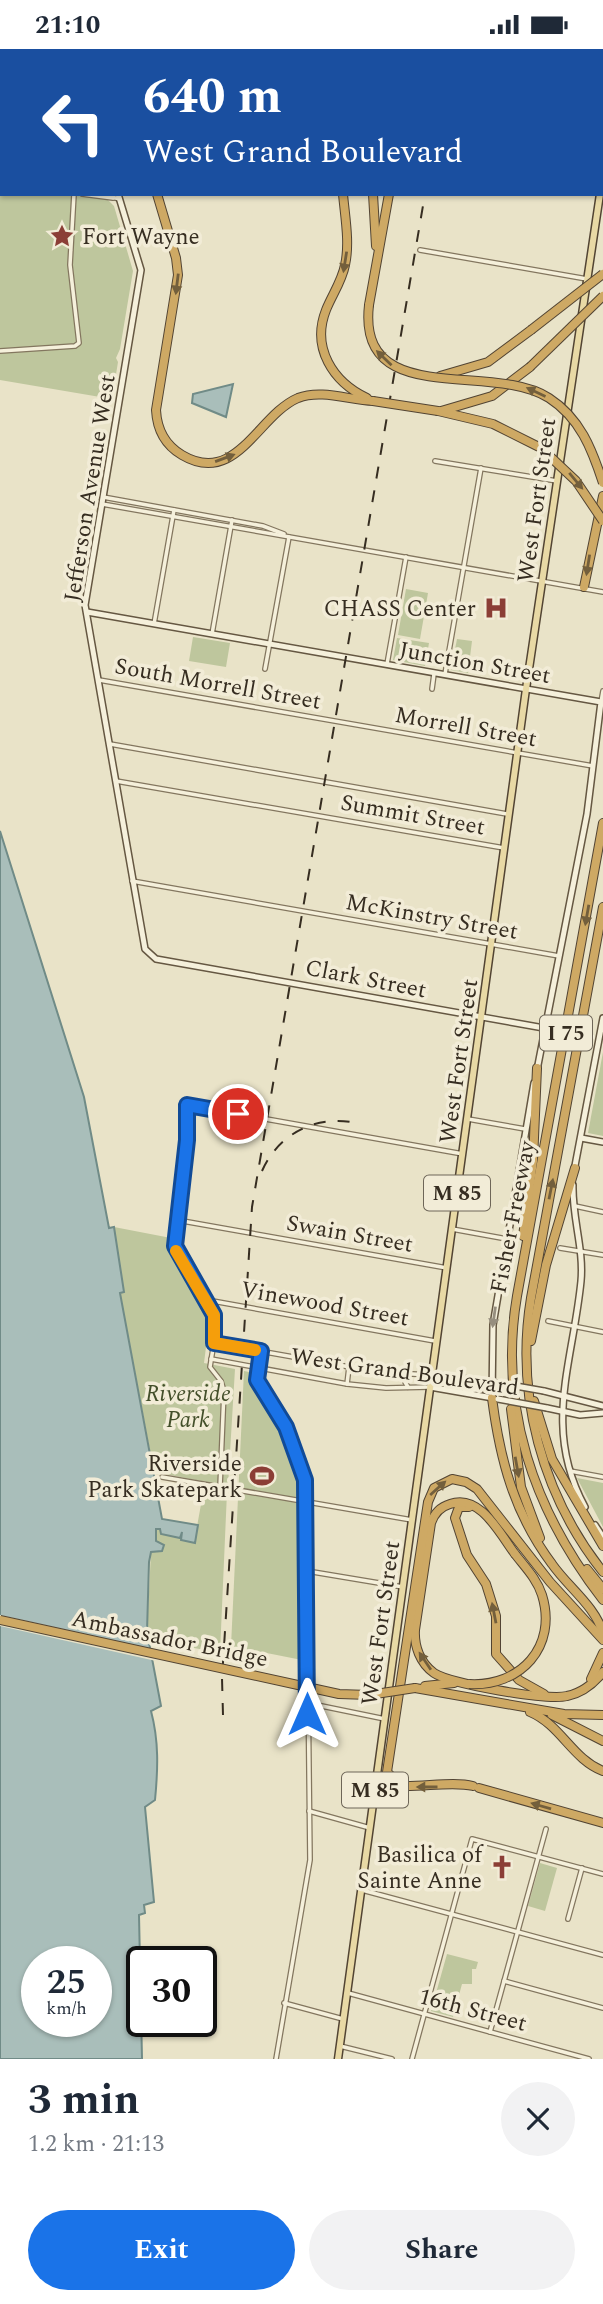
<!DOCTYPE html>
<meta charset="utf-8">
<style>
body{margin:0;font-family:Spectral,serif;background:#f2f2f3;color:#1f2937;height:100vh;display:flex;flex-direction:column;font-size:26px;white-space:nowrap}
*{box-sizing:border-box;margin:0}
p{font-size:23px;color:#747a83}
.icon{flex:none;width:38px;height:38px;fill:none;stroke:currentColor;stroke-width:2;stroke-linecap:round;stroke-linejoin:round}
.map{position:relative;height:2010px;overflow:hidden}
.details{display:flex;flex-direction:column;background:#fff;flex:1}
.details>*{flex:none}
.guide{position:absolute;left:0px;top:0px;width:604px;height:147px;box-shadow:0 2px 5px #0004;background:#1a4fa0;color:#fff;overflow:hidden}
.speed{position:absolute;left:21px;top:1897px;display:flex;gap:14px;font-size:35px;font-weight:700;text-align:center}
.speed>*{display:grid;place-content:center;width:91px;height:91px;border-radius:50%;background:#fff;box-shadow:0 2px 5px #0004;line-height:1}
.speed small{font-size:18px;font-weight:400}
.speed .limit{border:4px solid #111;border-radius:10px;background:#fff;color:#111}
.pin{position:absolute;display:grid;place-items:center;width:60px;height:60px;color:#fff;margin:-30px;border:4px solid #fff;border-radius:50%;box-shadow:0 2px 7px #0007}
.me{position:absolute;width:77px;margin:-38px;rotate:0deg;stroke-linejoin:round;filter:drop-shadow(0 0 5px #0008)}
.turn{display:flex;align-items:center;gap:24px;height:147px;padding:0 28px;font-size:32px}
.turn .icon{width:91px;height:91px;stroke-width:2.5}
.turn b{display:block;font-size:49px;line-height:60px}
.round{display:grid;place-items:center;flex:none;width:74px;height:74px;border-radius:37px;background:#f2f2f3}
.headline{display:flex;align-items:center;justify-content:space-between;height:119px;padding:0 28px}
h1{font-size:42px;font-weight:700;line-height:52px}
.primary-button{display:flex;gap:14px;margin-top:auto;padding:14px 28px}
.primary-button a{flex:1;height:80px;border-radius:42px;background:#1a73e8;color:#fff;font-size:28px;font-weight:700;line-height:80px;text-align:center}
.primary-button a+a{background:#f2f2f3;color:#1f2937}
.status{display:flex;justify-content:space-between;align-items:center;height:49px;padding:0 35px;background:#fff;direction:ltr}
.status svg{height:19px;fill:currentColor}
.map>svg:first-child{display:block}
.green{fill:#bec69d}
.water{fill:#a9beba;stroke:#708b87;stroke-width:2;fill-rule:evenodd}
.pier{fill:#e9e3c8}
.lines{fill:none;stroke-linecap:round;stroke-linejoin:round}
.street-casing{stroke:#83765f;stroke-width:6}
.secondary-casing{stroke:#655742;stroke-width:8}
.primary-casing{stroke:#524433;stroke-width:9}
.highway-casing{stroke:#524433;stroke-width:10}
.street{stroke:#f5f0db;stroke-width:3.5}
.secondary{stroke:#f5f0db;stroke-width:5}
.primary{stroke:#e8d9a5;stroke-width:6}
.highway{stroke:#cea964;stroke-width:8}
.rail{stroke:#362d21;stroke-width:2;stroke-dasharray:12 12;stroke-linecap:butt}
.secondary-bridge-casing{stroke:#655742;stroke-width:8;stroke-linecap:butt}
.highway-bridge-casing{stroke:#524433;stroke-width:10;stroke-linecap:butt}
.secondary-bridge{stroke:#f5f0db;stroke-width:5}
.highway-bridge{stroke:#cea964;stroke-width:8}
.oneway{fill:#735f3c}
.oneway2{fill:#968e7e}
.route-casing{stroke:#114b97;stroke-width:18}
.route{stroke:#1a73e8;stroke-width:12}
.slow{stroke:#f59e0b;stroke-width:12}
.labels{text-anchor:middle;stroke-width:7;stroke-linejoin:round;paint-order:stroke}
.shield{fill:#f2ecd7;stroke:#6e6658;stroke-width:2}
.shield-label{font-size:21px;font-weight:bold;fill:#362d21}
.poi-label{font-size:23px;fill:#362d21;stroke:#f2ecd7;text-anchor:end}
.street-label{font-size:23px;fill:#362d21;stroke:#f2ecd7}
.park-label{font-size:23px;font-style:italic;fill:#434f2a;stroke:#f2ecd7}
</style>
<div class="status"><b>21:10</b><svg viewBox="0 0 49 12"><path d="M0 12V9h3v3zM5 12V6h3v6zM10 12V3h3v9zM15 12V0h3v12zM26 1h20v11H26zM47 4h2v5h-2z"/></svg></div>
<div class="map">
<svg width="603" height="2010" viewBox="0 0 603 2010">
<rect width="100%" height="100%" fill="#e9e3c8"/>
<g class="green">
<polygon points="0,0 66,0 2,2 2,145 109,145 108,151 114,157 133,222 120,300 116,309 118,313 112,350 0,331"/>
<polygon points="406,540 428,544 420,590 398,586"/>
<polygon points="193,588 230,594 226,618 189,612"/>
<polygon points="397,589 429,594 425,617 393,611"/>
<polygon points="457,590 472,592 468,624 451,621"/>
<polygon points="603,1003 603,1087 588,1084"/>
<polygon points="114,1178 171,1189 170,1203 210,1266 204,1314 235,1320 228,1437 154,1423 120,1243 123,1243"/>
<polygon points="244,1322 249,1323 283,1378 301,1431 302,1611 231,1597"/>
<polygon points="577,1429 603,1434 603,1478"/>
<polygon points="204,1439 227,1443 220,1604 148,1590 147,1583 151,1503 162,1502 156,1492 156,1479 180,1488 182,1483 194,1494"/>
<polygon points="540,1814 557,1819 545,1862 528,1857"/>
<polygon points="447,1905 478,1913 476,1920 472,1920 472,1935 462,1935 453,1968 431,1962"/>
</g>
<g class="water">
<polygon points="233,335 226,368 192,354 193,345"/>
<path d="M0,782L84,1048L109,1179L114,1178L124,1243L120,1244L162,1470L198,1476L195,1494L181,1491L182,1483L180,1489L161,1485L160,1480H156V1492L164,1496L162,1502L151,1503L149,1513L147,1583L161,1657L151,1662C159,1692 158,1720 155,1751L145,1758L154,1853L144,1856L145,1864L139,1866L142,2010H0ZM37,1913H96V1972H37Z"/>
</g>
<polygon class="pier" points="0,1566 153,1600 156,1612 0,1577"/>
<g class="lines">
<g class="street-casing">
<g id="street">
<polyline points="6,0 6,2"/>
<polyline points="29,0 29,2"/>
<polyline points="47,0 48,2"/>
<polyline points="0,25 2,25"/>
<polyline points="0,136 2,136"/>
<polyline points="602,138 603,138"/>
<polyline points="82,145 113,149"/>
<polyline points="98,145 120,150"/>
<polyline points="420,201 587,230"/>
<polyline points="0,302 75,297 79,294 70,216 74,145"/>
<polyline points="435,412 557,432"/>
<polyline points="103,448 263,477 284,485"/>
<polyline points="102,455 603,543"/>
<polyline points="154,575 174,461"/>
<polyline points="212,585 232,471"/>
<polyline points="387,615 406,508"/>
<polyline points="265,620 289,488"/>
<polyline points="445,625 481,419"/>
<polyline points="99,631 593,717"/>
<polyline points="432,640 434,625"/>
<polyline points="601,653 603,642"/>
<polyline points="110,695 507,765"/>
<polyline points="116,732 504,799"/>
<polyline points="132,832 559,907"/>
<polyline points="185,1052 187,1091 175,1197 214,1266 216,1281 210,1318 221,1332 224,1342 220,1438"/>
<polyline points="187,1056 463,1105"/>
<polyline points="468,1070 525,1080"/>
<polyline points="575,1157 603,1163"/>
<polyline points="177,1171 447,1219"/>
<polyline points="452,1180 507,1190"/>
<polyline points="560,1199 603,1206"/>
<polyline points="207,1251 435,1292"/>
<polyline points="548,1272 603,1283"/>
<polyline points="214,1294 378,1323 430,1326"/>
<polyline points="261,1302 257,1331 286,1378 305,1431 306,1453 310,1811 276,2010"/>
<polyline points="211,1310 347,1335 386,1339 430,1338"/>
<polyline points="347,1335 349,1318"/>
<polyline points="408,1338 405,1333 408,1325"/>
<polyline points="570,1422 603,1428"/>
<polyline points="162,1428 412,1471"/>
<polyline points="307,1522 403,1538"/>
<polyline points="307,1654 385,1670"/>
<polyline points="309,1762 370,1779"/>
<polyline points="362,1841 603,1906"/>
<polyline points="568,1870 582,1819"/>
<polyline points="504,1932 603,1959"/>
<polyline points="348,1944 589,2010"/>
<polyline points="284,1954 343,1970"/>
<polyline points="490,1983 546,1780"/>
<polyline points="340,1997 392,2010"/>
<polyline points="412,2010 472,1790 603,1825"/>
</g>
</g>
<g class="secondary-casing">
<g id="secondary">
<polyline points="73,0 74,2"/>
<polyline points="118,145 141,221 85,556 145,900 156,910 555,981"/>
<polyline points="87,563 601,653 587,765 537,1021"/>
<polyline points="581,1089 603,1093"/>
<polyline points="574,1122 603,969"/>
<path d="M573,1136C572,1168 584,1200 581,1232C573,1314 542,1379 585,1458"/>
<polyline points="432,1325 510,1336"/>
<polyline points="430,1338 493,1349"/>
<polyline points="465,1341 480,1340 478,1331"/>
<polyline points="544,1342 603,1357"/>
<polyline points="492,1349 493,1276 534,1034"/>
<polyline points="547,1359 580,1366 603,1364"/>
<polyline points="595,1476 603,1488"/>
</g>
</g>
<g class="primary-casing">
<g id="primary">
<polyline points="602,129 603,122"/>
<polyline points="338,2010 526,640 600,145"/>
</g>
</g>
<g class="highway-casing">
<g id="highway">
<polyline points="176,0 177,2"/>
<polyline points="332,0 333,2"/>
<polyline points="390,2 390,0"/>
<polyline points="414,2 414,0"/>
<path d="M157,145L176,209L178,226L156,361C157,380 165,396 182,406C236,438 258,366 298,349C321,340 349,351 373,352"/>
<path d="M343,145C345,168 350,194 345,216C342,232 332,246 326,261C311,299 333,333 367,349"/>
<polyline points="373,145 376,197"/>
<polyline points="369,256 389,145"/>
<polyline points="440,327 488,313 531,281"/>
<polyline points="438,362 493,375 541,399"/>
<polyline points="441,362 492,347 530,318"/>
<polyline points="584,538 603,447"/>
<path d="M603,774L517,1247C498,1359 534,1462 603,1551"/>
<path d="M603,858L531,1249C515,1346 542,1446 603,1523"/>
<polyline points="523,1187 533,1112 537,1019"/>
<polyline points="531,1292 546,1216 575,1119"/>
<path d="M492,1349C500,1411 514,1464 552,1515C568,1538 595,1557 603,1584"/>
<polyline points="534,1352 552,1410 603,1497"/>
<polyline points="511,1360 521,1438 540,1489"/>
<polyline points="469,1458 459,1458 455,1469 467,1506 486,1535 496,1567 496,1605 519,1631 544,1645"/>
<path d="M515,1505C500,1485 480,1444 450,1455C440,1458 434,1465 431,1474L415,1581C414,1597 420,1614 434,1624C450,1635 547,1652 567,1647C582,1644 594,1634 603,1623"/>
<polyline points="587,1520 603,1540"/>
<polyline points="591,1630 603,1604"/>
<polyline points="425,1637 454,1634"/>
<polyline points="415,1639 564,1665 603,1666"/>
<path d="M530,1663C561,1676 572,1710 603,1722"/>
<polyline points="552,1666 603,1692"/>
<path d="M473,1737C454,1732 424,1738 401,1737L387,1723L428,1453L434,1439L452,1430L466,1433L477,1440L550,1533L603,1591"/>
<polyline points="479,1739 603,1774"/>
</g>
</g>
<use href="#street" class="street"/>
<use href="#secondary" class="secondary"/>
<use href="#primary" class="primary"/>
<use href="#highway" class="highway"/>
<g class="rail">
<polyline points="449,2 450,0"/>
<path d="M262,1122C278,1086 313,1067 352,1073"/>
<polyline points="223,1666 222,1629 252,1158 425,145"/>
</g>
<g class="secondary-bridge-casing">
<g id="secondary-bridge">
<polyline points="555,981 592,988"/>
<polyline points="510,1336 544,1342"/>
<polyline points="498,1350 547,1359"/>
</g>
</g>
<g class="highway-bridge-casing">
<g id="highway-bridge">
<path d="M369,256C357,361 492,312 549,349C580,369 592,400 603,434"/>
<polyline points="531,281 603,225"/>
<polyline points="530,318 603,247"/>
<polyline points="373,352 438,362"/>
<polyline points="541,399 576,432 603,472"/>
<polyline points="0,1571 339,1645 369,1646 415,1639"/>
<path d="M469,1635C520,1638 558,1598 542,1546C537,1530 525,1518 515,1505"/>
</g>
</g>
<use href="#secondary-bridge" class="secondary-bridge"/>
<use href="#highway-bridge" class="highway-bridge"/>
</g>
<defs><path id="oneway-solid" d="M-6-.8H1V-3.2L6.5 0L1 3.2V.8H-6Z" transform="scale(1.75)"/></defs>
<g class="oneway">
<use href="#oneway-solid" transform="translate(345 213) rotate(99)"/>
<use href="#oneway-solid" transform="translate(177 235) rotate(97)"/>
<use href="#oneway-solid" transform="translate(384 309) rotate(-136)"/>
<use href="#oneway-solid" transform="translate(536 343) rotate(-155)"/>
<use href="#oneway-solid" transform="translate(225 409) rotate(-20)"/>
<use href="#oneway-solid" transform="translate(576 432) rotate(50)"/>
<use href="#oneway-solid" transform="translate(588 516) rotate(99)"/>
<use href="#oneway-solid" transform="translate(587 866) rotate(100)"/>
<use href="#oneway-solid" transform="translate(551 1140) rotate(-79)"/>
<use href="#oneway-solid" transform="translate(517 1418) rotate(80)"/>
<use href="#oneway-solid" transform="translate(438 1439) rotate(-42)"/>
<use href="#oneway-solid" transform="translate(494 1564) rotate(-101)"/>
<use href="#oneway-solid" transform="translate(425 1612) rotate(-124)"/>
<use href="#oneway-solid" transform="translate(427 1738) rotate(180)"/>
<use href="#oneway-solid" transform="translate(541 1757) rotate(-164)"/>
</g>
<use class="oneway2" href="#oneway-solid" transform="translate(494 1268) rotate(98)"/>
<g class="lines">
<g class="route-casing">
<polyline id="route" points="238,1065 187,1056 187,1091 175,1197 214,1266 214,1294 261,1302 257,1331 286,1378 305,1431 307,1665"/>
</g>
<use href="#route" class="route"/>
<polyline class="slow" points="176,1202 214,1266 214,1294 255,1301"/>
</g>
<defs>
<g id="sight-bare" transform="scale(1.89)"><path d="M0-6L1.8-2.2L6-1.7L2.9 1.2L3.7 5.4L0 3.3L-3.7 5.4L-2.9 1.2L-6-1.7L-1.8-2.2Z" fill="#8b3e36" stroke="#f2ecd7" stroke-width="2.5" paint-order="stroke"/></g>
<g id="hospital-bare" transform="scale(1.89)"><path d="M-5-5h3v3.5h4V-5h3V5h-3V1.5h-4V5h-3Z" fill="#8b3e36" stroke="#f2ecd7" stroke-width="2.5" paint-order="stroke"/></g>
<g id="stadium-bare" transform="scale(1.89)"><path d="M0-5a6.5 5 0 1 0 0 10a6.5 5 0 1 0 0-10ZM-3.5-1.8h7v3.6h-7Z" fill="#8b3e36" stroke="#f2ecd7" stroke-width="2.5" paint-order="stroke"/></g>
<g id="church-bare" transform="scale(1.89)"><path d="M-1.2-6h2.4v3.5h3.3v2.4h-3.3V6h-2.4V-.1h-3.3v-2.4h3.3Z" fill="#8b3e36" stroke="#f2ecd7" stroke-width="2.5" paint-order="stroke"/></g>
</defs>
<g fill-rule="evenodd">
<use href="#sight-bare" x="62" y="187"/>
<use href="#hospital-bare" x="496" y="559"/>
<use href="#stadium-bare" x="262" y="1427"/>
<use href="#church-bare" x="502" y="1818"/>
</g>
<g class="labels">
<g class="shield">
<rect x="540" y="966.5" width="52" height="35" rx="5"/>
<rect x="424" y="1126.5" width="66" height="35" rx="5"/>
<rect x="342" y="1723.5" width="66" height="35" rx="5"/>
</g>
<g class="shield-label">
<text x="566" y="991">I 75</text>
<text x="457" y="1151">M 85</text>
<text x="375" y="1748">M 85</text>
</g>
<g class="poi-label">
<text x="82" y="195" text-anchor="start">Fort Wayne</text>
<text x="476" y="567">CHASS Center</text>
<text x="242" y="1422">Riverside<tspan x="242" dy="26">Park Skatepark</tspan></text>
<text x="482" y="1813">Basilica of<tspan x="482" dy="26">Sainte Anne</tspan></text>
</g>
<g class="street-label">
<text transform="translate(89 439) rotate(-81)" y="8">Jefferson Avenue West</text>
<text transform="translate(536 451) rotate(-82)" y="8">West Fort Street</text>
<text transform="translate(475 613) rotate(10)" y="8">Junction Street</text>
<text transform="translate(218 634) rotate(10)" y="8">South Morrell Street</text>
<text transform="translate(466 677) rotate(10)" y="8">Morrell Street</text>
<text transform="translate(413 765) rotate(10)" y="8">Summit Street</text>
<text transform="translate(432 867) rotate(10)" y="8">McKinstry Street</text>
<text transform="translate(366 929) rotate(11)" y="8">Clark Street</text>
<text transform="translate(458 1012) rotate(-82)" y="8">West Fort Street</text>
<text transform="translate(512 1168) rotate(-79)" y="8">Fisher Freeway</text>
<text transform="translate(350 1184) rotate(10)" y="8">Swain Street</text>
<text transform="translate(325 1254) rotate(10)" y="8">Vinewood Street</text>
<text transform="translate(405 1322) rotate(8)" y="8">West Grand Boulevard</text>
<text transform="translate(380 1574) rotate(-82)" y="8">West Fort Street</text>
<text transform="translate(170 1589) rotate(12)" y="8">Ambassador Bridge</text>
<text transform="translate(473 1960) rotate(15)" y="8">16th Street</text>
</g>
<g class="park-label">
<text x="188" y="1352">Riverside<tspan x="188" dy="26">Park</tspan></text>
</g>
</g>
</svg>
<div class="speed"><div>25<small>km/h</small></div><div class="limit">30</div></div>
<div class="pin" style="left:238px;top:1065px;background:#d93025"><svg class="icon" aria-label="arrive" viewBox="0 0 24 24"><path d="M6 21V4h12l-3 4 3 4H6"/></svg></div>
<svg class="me" style="left:307px;top:1665px" viewBox="-20 -20 40 40"><path d="M0-17L14 15 0 8-14 15z" fill="#1a73e8" stroke="#fff" stroke-width="4"/></svg>
<div class="guide">
<div class="turn"><svg class="icon" aria-label="left" viewBox="0 0 24 24"><path d="M17 20v-9H6M10 6l-5 5 5 5"/></svg><div><b>640 m</b>West Grand Boulevard</div></div>
</div>
</div>
<section class="details">
<div class="headline"><div><h1>3 min</h1><p>1.2 km · 21:13</p></div><a class="round"><svg class="icon" aria-label="close" viewBox="0 0 24 24"><path d="M6 6l12 12M18 6L6 18"/></svg></a></div>
<div class="primary-button"><a>Exit</a><a>Share</a></div>
</section>
